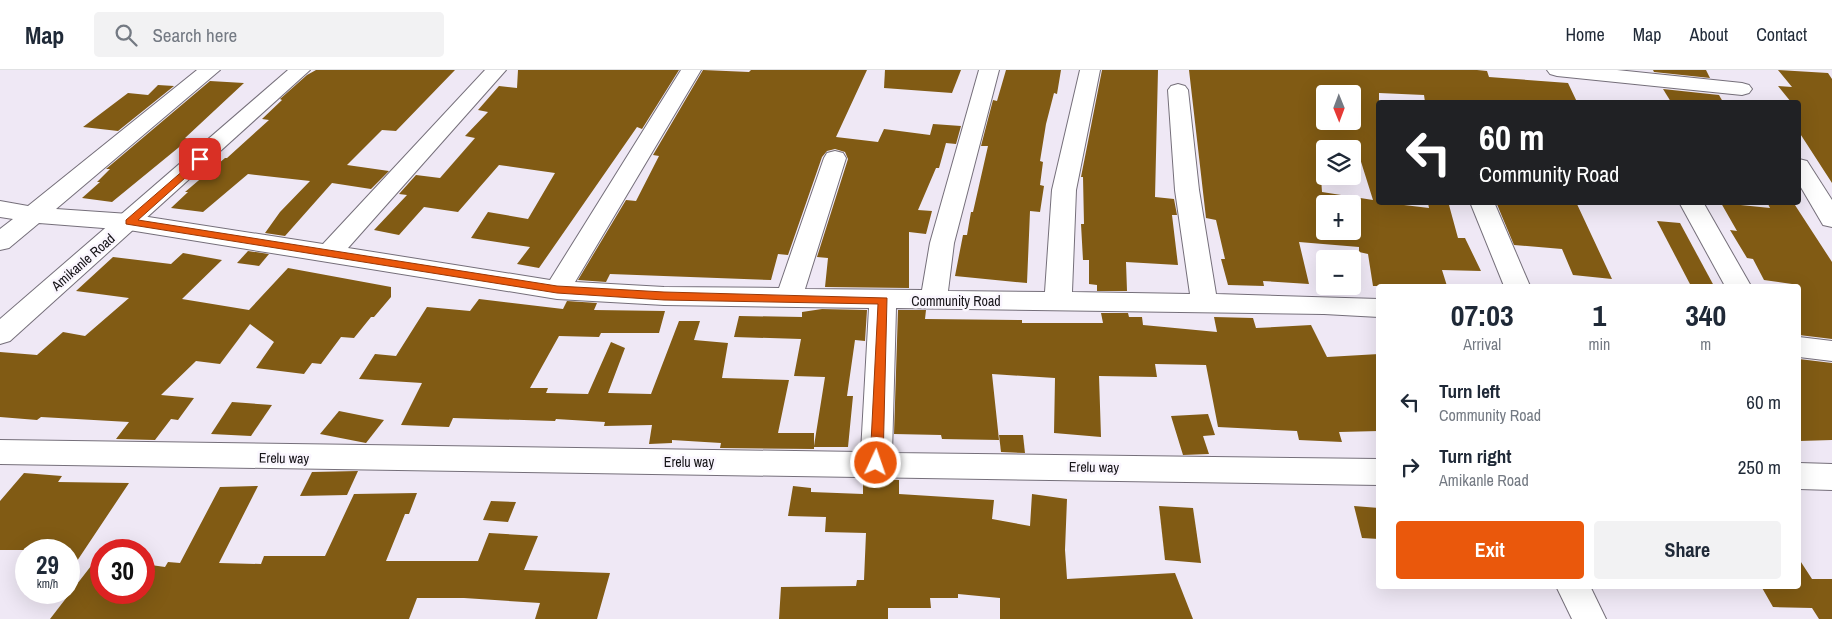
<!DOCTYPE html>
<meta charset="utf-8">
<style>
body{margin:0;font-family:"Archivo Narrow",sans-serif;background:#f2f2f3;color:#1f2937;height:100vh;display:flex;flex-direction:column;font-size:19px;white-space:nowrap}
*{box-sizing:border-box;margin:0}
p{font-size:16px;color:#747a83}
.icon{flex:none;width:28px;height:28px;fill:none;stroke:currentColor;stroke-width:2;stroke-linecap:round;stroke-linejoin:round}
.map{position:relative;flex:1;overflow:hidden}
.drawer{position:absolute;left:1376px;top:214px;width:425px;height:305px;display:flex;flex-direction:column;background:#fff;border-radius:5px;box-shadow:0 5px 20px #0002}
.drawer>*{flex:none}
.top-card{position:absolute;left:1376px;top:30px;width:425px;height:105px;border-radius:5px;box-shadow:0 5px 20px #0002;background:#202124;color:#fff;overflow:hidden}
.needle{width:32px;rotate:179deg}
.tools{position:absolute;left:1316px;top:15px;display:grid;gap:10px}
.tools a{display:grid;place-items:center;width:45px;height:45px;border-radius:5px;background:#fff;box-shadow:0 5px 20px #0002;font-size:25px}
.speed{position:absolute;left:15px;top:469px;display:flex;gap:10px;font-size:25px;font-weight:700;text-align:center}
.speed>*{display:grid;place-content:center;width:65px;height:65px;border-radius:50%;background:#fff;box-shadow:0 5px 20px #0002;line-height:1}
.speed small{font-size:12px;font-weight:400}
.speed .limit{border:8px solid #d22;background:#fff;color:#111}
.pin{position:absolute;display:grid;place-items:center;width:42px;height:42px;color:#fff;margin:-21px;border-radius:10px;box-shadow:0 2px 8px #0006}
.me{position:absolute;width:55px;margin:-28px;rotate:3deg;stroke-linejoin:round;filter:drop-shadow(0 0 4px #0008)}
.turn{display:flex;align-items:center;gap:18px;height:105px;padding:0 20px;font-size:22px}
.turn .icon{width:65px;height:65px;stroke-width:2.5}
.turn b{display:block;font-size:35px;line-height:42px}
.eta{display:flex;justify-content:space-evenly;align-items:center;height:85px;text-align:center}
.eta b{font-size:30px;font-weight:700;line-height:35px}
.cta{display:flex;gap:10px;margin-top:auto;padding:10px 20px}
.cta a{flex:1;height:58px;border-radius:5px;background:#ea580c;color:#fff;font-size:20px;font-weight:700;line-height:58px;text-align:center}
.cta a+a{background:#f2f2f3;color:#1f2937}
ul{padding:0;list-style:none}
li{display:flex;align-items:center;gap:15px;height:65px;padding:0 20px}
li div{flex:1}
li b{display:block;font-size:19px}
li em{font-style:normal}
header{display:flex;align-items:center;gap:30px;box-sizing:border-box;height:70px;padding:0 25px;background:#fff;border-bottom:1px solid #e0e1e3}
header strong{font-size:24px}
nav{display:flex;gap:28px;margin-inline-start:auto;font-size:18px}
.search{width:350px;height:45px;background:#f2f2f3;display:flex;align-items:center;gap:12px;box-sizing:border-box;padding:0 18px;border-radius:5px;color:#747a83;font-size:19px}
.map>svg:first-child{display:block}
.building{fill:#815b14;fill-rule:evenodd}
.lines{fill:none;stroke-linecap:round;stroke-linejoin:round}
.minor-casing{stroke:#756f7a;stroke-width:2}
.tertiary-casing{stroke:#756f7a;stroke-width:2}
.minor{fill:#fff;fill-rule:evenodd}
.tertiary{fill:#fff;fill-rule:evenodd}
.route{fill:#ea580c;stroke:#983908}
.labels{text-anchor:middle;stroke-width:5;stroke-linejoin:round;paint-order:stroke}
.street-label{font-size:14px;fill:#161418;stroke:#faf6fe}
</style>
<header>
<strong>Map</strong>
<div class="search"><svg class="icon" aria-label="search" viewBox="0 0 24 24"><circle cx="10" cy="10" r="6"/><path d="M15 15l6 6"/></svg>Search here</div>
<nav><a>Home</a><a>Map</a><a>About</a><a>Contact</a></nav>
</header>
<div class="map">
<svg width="1832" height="549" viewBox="0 0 1832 549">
<rect width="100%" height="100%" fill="#efe8f5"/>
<g class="building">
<polygon points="316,0 455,0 396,61 382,60 347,95 389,101 371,119 332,113 285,166 265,163 280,142 310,111 248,104 203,142 171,138 188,122 185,122 225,88 227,88 269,50 262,49 282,30 280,29 307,5"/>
<polygon points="518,0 679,0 642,59 637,57 539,198 517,194 530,177 471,168 488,142 528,149 555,103 499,95 458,142 424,137 399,165 374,160 407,125 399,124 416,105 440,108 475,68 465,66 488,42 478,40 499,16 517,18"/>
<polygon points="703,0 749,2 751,0 867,0 836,67 878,72 884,59 930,65 933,54 961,56 956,74 946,73 939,98 936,98 918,140 932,141 926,164 909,162 909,218 825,217 828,188 817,187 848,89 845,82 835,79 827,81 822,87 788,185 778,184 771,210 610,204 606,212 578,210 626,130 636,131 659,86 653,85"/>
<polygon points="885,0 961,0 952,23 884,18"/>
<polygon points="1006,0 1061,0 1057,24 1054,23 1046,54 1040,91 1043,92 1040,115 1044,116 1040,142 1030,141 1027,213 955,206 963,165 967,165 971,142 973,142 988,76 981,76 993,30 997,31"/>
<polygon points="1102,0 1158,0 1155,127 1174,129 1177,145 1172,145 1178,195 1126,192 1127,221 1097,221 1097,215 1089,214 1089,190 1083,190 1081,154 1084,154 1083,107 1081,107"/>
<path d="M1189,0H1477L1487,1L1489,7L1568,13L1577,32H1425L1424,25L1379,23V132L1429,138L1428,133L1449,135L1458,168H1465L1481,201L1442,200L1447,216H1373L1368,184L1359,182V177L1299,172L1309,214L1263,211L1264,216L1228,215L1221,189H1225L1216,150L1206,148ZM1325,24H1352V51H1325ZM1319,79H1357L1373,130L1322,122ZM1325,134H1352V161H1325Z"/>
<polygon points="1653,0 1706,0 1710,8 1654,2"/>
<polygon points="1778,0 1828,3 1832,9 1832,113 1799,62 1799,32 1791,32 1778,16 1792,17"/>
<polygon points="210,11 244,13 185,68 189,69 112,132 82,128 100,112 97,112 110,99 106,99"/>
<polygon points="158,15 174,16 118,61 83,57 128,23 148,25"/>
<polygon points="1663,19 1719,25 1723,32 1671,32"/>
<polygon points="1496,132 1576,132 1612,209 1573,205 1562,179 1514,175"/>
<polygon points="1767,132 1793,132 1832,192 1832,269 1799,265 1799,215 1764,210 1753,189 1747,188 1730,160 1737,161 1721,133 1770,138"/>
<polygon points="1657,151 1680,153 1714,216 1691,216"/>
<polygon points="248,181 269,184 259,196 237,193"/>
<polygon points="183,183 222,190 182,229 249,240 288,198 391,217 391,227 374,247 371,247 354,268 341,267 321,294 312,293 304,304 256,298 274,272 250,254 220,294 196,291 161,325 194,328 178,350 171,349 155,370 116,369 129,352 41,347 37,350 0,347 0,282 37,285 63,262 85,266 129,228 76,221 113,187 171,194"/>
<polygon points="479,229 563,239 567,231 597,233 594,240 665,241 659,263 601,263 599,267 559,266 530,318 548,318 546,323 588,324 611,272 625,278 608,323 651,324 679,251 700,251 694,270 728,273 722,308 789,310 778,363 814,363 814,376 825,307 794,306 801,269 734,267 739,246 802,247 802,242 822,239 867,240 865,271 855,270 847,326 853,326 848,377 814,377 814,379 720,378 721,373 672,370 672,373 649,374 652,355 604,356 605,352 556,349 555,351 453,348 449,357 401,355 422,313 359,309 375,284 396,286 427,237 470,241"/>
<polygon points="898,240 926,240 925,249 1022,250 1022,253 1103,253 1101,243 1128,243 1129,247 1142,247 1143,255 1217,262 1214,247 1253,248 1256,258 1311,255 1327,287 1379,284 1379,361 1339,362 1342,372 1299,370 1297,361 1218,357 1206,295 1155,294 1157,307 1099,306 1101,367 1054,363 1055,308 992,304 999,370 942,369 941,365 894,364"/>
<polygon points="1799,289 1832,293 1832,370 1799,371"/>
<polygon points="232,332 272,335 251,366 211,364"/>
<polygon points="339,341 384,350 366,373 320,364"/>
<polygon points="1208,344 1215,365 1203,366 1209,384 1183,385 1171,346"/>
<polygon points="999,365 1023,365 1025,383 1001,382"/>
<polygon points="358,401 347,425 300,426 312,402"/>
<polygon points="24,403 62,406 58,412 129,413 69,503 69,480 0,480 0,431"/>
<polygon points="882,409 899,410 899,424 994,430 992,449 1030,456 1032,424 1067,429 1065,480 1067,509 1175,503 1193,549 1000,549 1000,528 958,524 958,528 930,528 931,538 888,538 888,549 779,549 781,517 856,516 857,510 864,510 866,463 825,462 826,447 788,446 793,416 811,418 811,422 863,424 863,411 882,411"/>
<polygon points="258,416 219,493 261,494 264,486 325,486 354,424 417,423 409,444 405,444 386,491 478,491 489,463 538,466 524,500 610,503 597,549 535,549 540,533 464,528 417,528 409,549 50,549 101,483 101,522 144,522 144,494 165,497 168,492 180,493 220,417"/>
<polygon points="491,431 516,432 508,452 483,450"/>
<polygon points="1159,436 1193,438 1201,493 1165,490"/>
<polygon points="1354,436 1379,438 1379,469 1362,468"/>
<polygon points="1799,489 1812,509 1832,509 1832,549 1819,549 1812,538 1773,537 1761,516 1799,516"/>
</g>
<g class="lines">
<g class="minor-casing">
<g id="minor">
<polygon points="197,0 220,0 56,139 129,144 323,174 485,0 506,0 348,178 550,210 681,0 701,0 575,212 664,217 779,218 824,88 827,83 835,81 843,83 846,88 805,219 922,220 930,173 979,0 999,0 954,173 948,221 1045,222 1052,120 1080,0 1100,0 1076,120 1072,222 1190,224 1175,120 1168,20 1171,16 1178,14 1185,16 1188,20 1199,120 1216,224 1379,229 1379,247 1324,244 896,238 892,383 1379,389 1379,415 0,394 0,370 861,382 869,238 664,235 557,229 129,160 39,153 9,178 0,180 0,159 13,149 0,147 0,131 28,136"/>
<polygon points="1547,0 1617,0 1742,13 1749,15 1752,19 1749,23 1742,25 1557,6 1550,4"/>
<polygon points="1799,89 1807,91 1832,130 1832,157 1823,155 1799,114"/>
<polygon points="1470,132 1494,132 1530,216 1504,216"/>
<polygon points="1679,132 1703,132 1751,216 1725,216"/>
<polygon points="1799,267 1832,271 1832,291 1799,287"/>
<polygon points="1799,393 1832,394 1832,420 1799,419"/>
<polygon points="1556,516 1590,516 1606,549 1572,549"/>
</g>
</g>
<g class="tertiary-casing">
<polygon id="tertiary" points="288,0 310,0 10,271 0,274 0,249"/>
</g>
<use href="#minor" class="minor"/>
<use href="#tertiary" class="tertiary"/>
</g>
<polygon class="route" points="200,86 204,87 204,91 138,150 557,216 664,222 887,228 883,393 876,398 870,393 878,234 664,230 557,223 126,154 126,150"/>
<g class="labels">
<g class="street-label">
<text transform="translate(83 192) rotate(-41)" y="5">Amikanle Road</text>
<text x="956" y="236">Community Road</text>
<text transform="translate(284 388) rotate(1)" y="5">Erelu way</text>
<text x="689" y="397">Erelu way</text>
<text transform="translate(1094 397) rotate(1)" y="5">Erelu way</text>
</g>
</g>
</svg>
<div class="tools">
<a><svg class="needle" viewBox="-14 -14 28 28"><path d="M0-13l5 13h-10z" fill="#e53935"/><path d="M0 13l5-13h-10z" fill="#747a83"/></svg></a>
<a><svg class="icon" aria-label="layers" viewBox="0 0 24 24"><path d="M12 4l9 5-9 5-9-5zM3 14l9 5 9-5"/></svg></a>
<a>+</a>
<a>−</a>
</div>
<div class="speed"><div>29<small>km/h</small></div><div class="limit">30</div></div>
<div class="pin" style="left:200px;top:89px;background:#d93025"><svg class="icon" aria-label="arrive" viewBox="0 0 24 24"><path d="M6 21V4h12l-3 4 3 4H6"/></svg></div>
<svg class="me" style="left:876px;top:393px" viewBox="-20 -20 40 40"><circle r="17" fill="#ea580c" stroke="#fff" stroke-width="3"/><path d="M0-11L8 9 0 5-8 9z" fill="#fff"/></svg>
<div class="top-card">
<div class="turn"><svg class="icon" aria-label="left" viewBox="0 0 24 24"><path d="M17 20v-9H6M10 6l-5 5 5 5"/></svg><div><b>60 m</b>Community Road</div></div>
</div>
<section class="drawer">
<div class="eta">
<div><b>07:03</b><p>Arrival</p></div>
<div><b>1</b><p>min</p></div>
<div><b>340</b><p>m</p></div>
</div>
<ul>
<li><svg class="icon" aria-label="left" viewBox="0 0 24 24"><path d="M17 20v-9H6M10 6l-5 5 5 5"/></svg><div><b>Turn left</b><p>Community Road</p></div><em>60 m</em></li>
<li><svg class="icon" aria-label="right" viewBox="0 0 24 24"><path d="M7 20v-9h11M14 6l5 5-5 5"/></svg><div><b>Turn right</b><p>Amikanle Road</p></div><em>250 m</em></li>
</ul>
<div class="cta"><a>Exit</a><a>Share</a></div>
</section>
</div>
